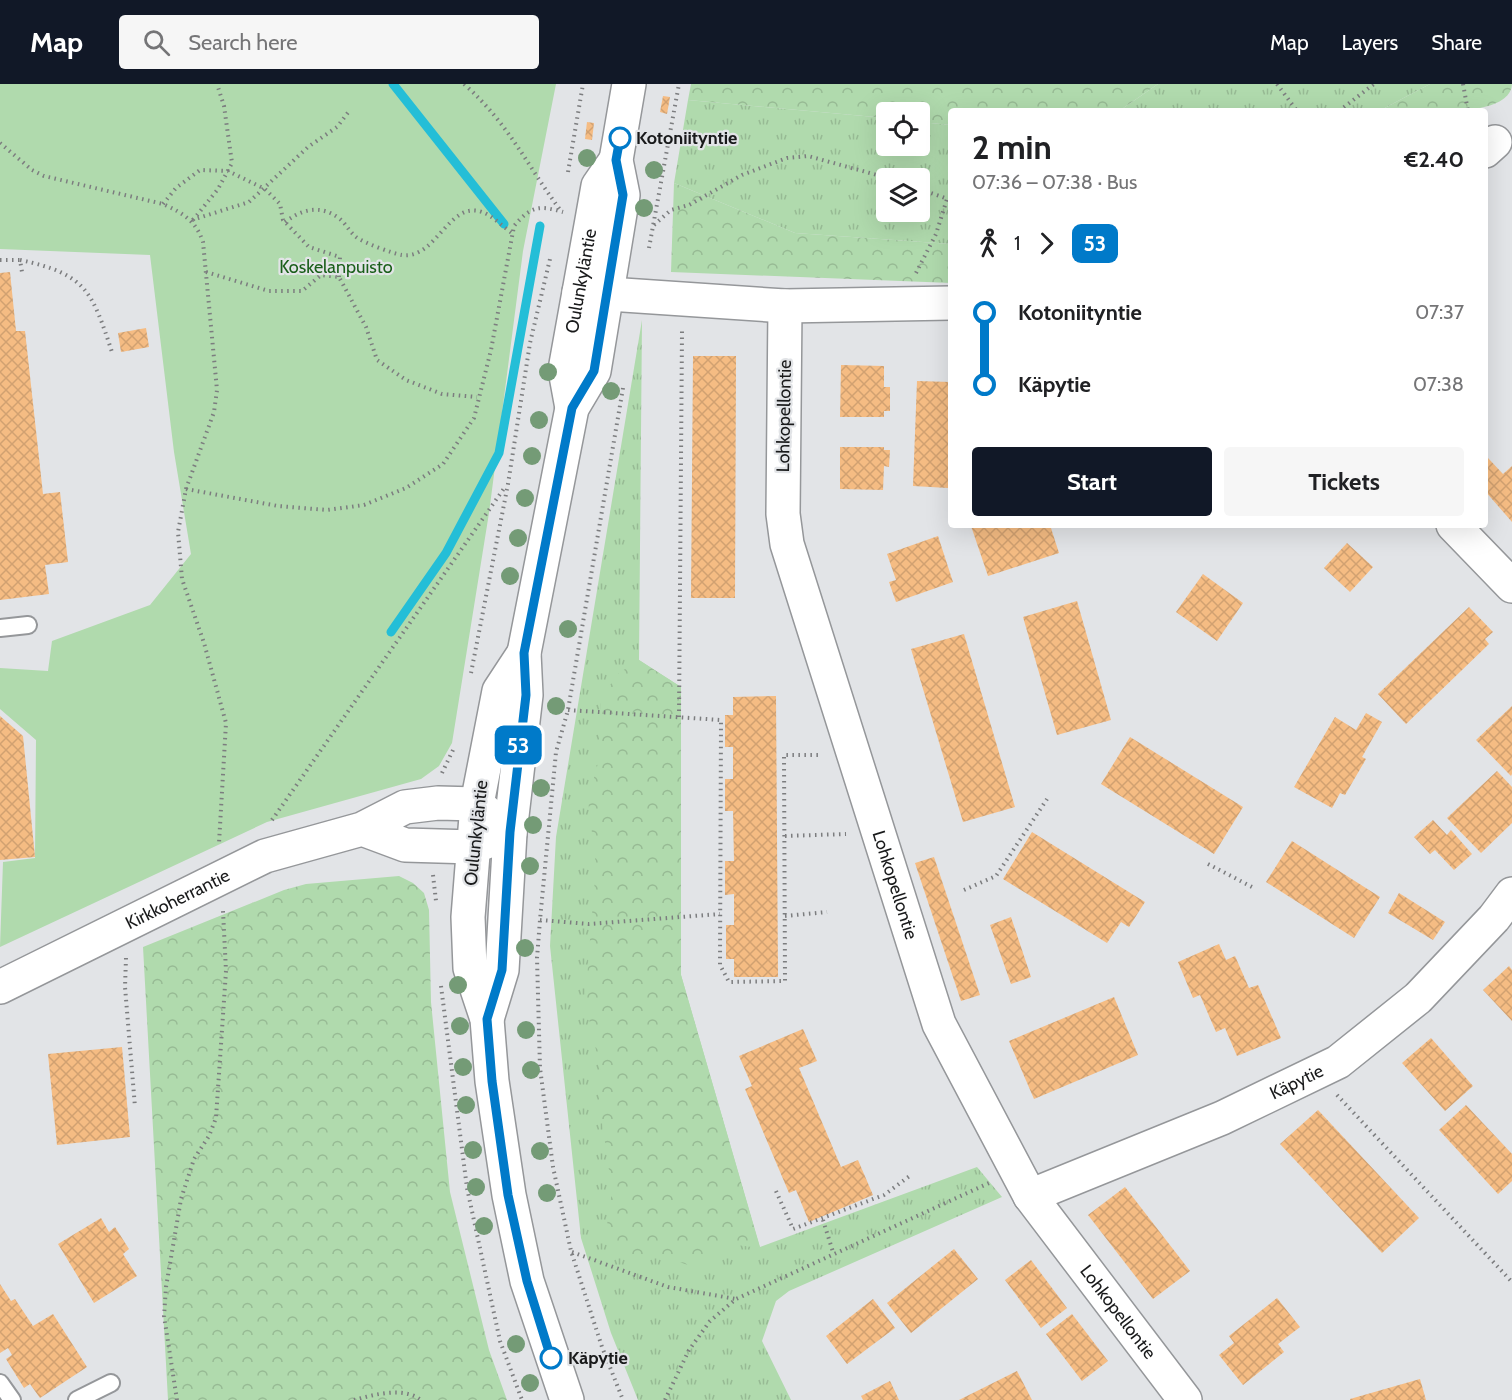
<!DOCTYPE html>
<meta charset="utf-8">
<style>
body{margin:0;font-family:Cabin,sans-serif;background:#f6f6f6;color:#202124;height:100vh;display:flex;flex-direction:column;font-size:22px;white-space:nowrap}
*{box-sizing:border-box;margin:0}
p{font-size:20px;color:#757577}
.icon{flex:none;width:33px;height:33px;fill:none;stroke:currentColor;stroke-width:2;stroke-linecap:round;stroke-linejoin:round}
.map{position:relative;flex:1;overflow:hidden}
.side{position:absolute;left:948px;top:24px;width:540px;height:420px;display:flex;flex-direction:column;background:#fff;border-radius:6px;box-shadow:0 6px 24px #0002}
.side>*{flex:none}
.badge{padding:0 12px;border-radius:9px;font-size:21px;line-height:39px}
.buttons{position:absolute;left:876px;top:18px;display:grid;gap:12px}
.buttons a{display:grid;place-items:center;width:54px;height:54px;border-radius:6px;background:#fff;box-shadow:0 6px 24px #0002;font-size:30px}
.map>.badge{position:absolute;translate:-50% -50%;box-shadow:0 0 0 3px #fff}
.legs{display:flex;align-items:center;gap:9px;height:66px;padding:0 24px;font-size:20px}
.legs p{margin-inline-start:auto}
.head{display:flex;align-items:center;justify-content:space-between;height:102px;padding:0 24px}
h1{font-size:33px;font-weight:700;line-height:45px}
.cta{display:flex;gap:12px;margin-top:auto;padding:12px 24px}
.cta a{flex:1;height:69px;border-radius:6px;background:#111827;color:#fff;font-size:24px;font-weight:700;line-height:69px;text-align:center}
.cta a+a{background:#f6f6f6;color:#202124}
ul{padding:0 24px;list-style:none}
li{display:flex;align-items:center;gap:21px;height:72px;font-size:22px}
li i{display:grid;place-items:center;width:9px;height:100%;margin:0 8px;background:currentColor}
li i::after{content:'';width:15px;height:15px;margin:-8px;border:4px solid;border-radius:50%;background:#fff}
li p{margin-inline-start:auto}
li:first-child i{background:linear-gradient(#0000 50%,currentColor 0)}
li:last-child i{background:linear-gradient(currentColor 50%,#0000 0)}
header{display:flex;align-items:center;gap:36px;box-sizing:border-box;height:84px;padding:0 30px;background:#111827;color:#fff}
header strong{font-size:28px}
nav{display:flex;gap:33px;margin-inline-start:auto;font-size:21px}
.search{width:420px;height:54px;background:#f6f6f6;display:flex;align-items:center;gap:15px;box-sizing:border-box;padding:0 21px;border-radius:6px;color:#757577;font-size:22px}
.map>svg:first-child{display:block}
.grass{fill:url(#grass-tufts);fill-rule:evenodd}
.forest{fill:url(#forest-crowns)}
.green{fill:#b0daad}
.lines{fill:none;stroke-linecap:round;stroke-linejoin:round}
.stream{stroke:#24bed7;stroke-width:9}
.building{fill:url(#building-cross-hatch)}
.service-casing{stroke:#95979a;stroke-width:20}
.minor-casing{stroke:#95979a;stroke-width:36}
.tertiary-casing{stroke:#95979a;stroke-width:36}
.secondary-casing{stroke:#95979a;stroke-width:36}
.path{stroke:#7c7d7f;stroke-width:4;stroke-dasharray:1.5 4.5;stroke-linecap:butt}
.service{stroke:#fff;stroke-width:16}
.minor{stroke:#fff;stroke-width:33}
.tertiary{stroke:#fff;stroke-width:33}
.secondary{stroke:#fff;stroke-width:33}
.tree{fill:#749b76}
.line-1-casing{stroke:#fff;stroke-width:14}
.line-1{stroke:#007ac9;stroke-width:9}
.stop-1-dot{fill:#fff;stroke:#007ac9;stroke-width:3}
.labels{text-anchor:middle;stroke-width:4.5;stroke-linejoin:round;paint-order:stroke}
.stop-label{font-size:18px;font-weight:bold;fill:#191a1b;stroke:#e2e4e7;text-anchor:start}
.park-label{font-size:18px;fill:#1a5f1a;stroke:#e2e4e7}
.street-label{font-size:18px;fill:#191a1b;stroke:#e2e4e7}
</style>
<header>
<strong>Map</strong>
<div class="search"><svg class="icon" aria-label="search" viewBox="0 0 24 24"><circle cx="10" cy="10" r="6"/><path d="M15 15l6 6"/></svg>Search here</div>
<nav><a>Map</a><a>Layers</a><a>Share</a></nav>
</header>
<div class="map">
<svg width="1512" height="1316" viewBox="0 0 1512 1316">
<defs>
<pattern id="grass-tufts" width="24" height="20" patternUnits="userSpaceOnUse" patternTransform="scale(1.5)"><rect width="24" height="20" fill="#b0daad"/><path d="M3 7l-1-3M5 7V3M7 7l1-3M15 17l-1-3M17 17v-4M19 17l1-3" fill="none" stroke="#97ba94"/></pattern>
<pattern id="forest-crowns" width="20" height="18" patternUnits="userSpaceOnUse" patternTransform="scale(1.5)"><rect width="20" height="18" fill="#b0daad"/><path d="M2 6a3 3 0 1 1 6 0M12 15a3 3 0 1 1 6 0" fill="none" stroke="#97ba94"/></pattern>
<pattern id="building-cross-hatch" width="8" height="8" patternUnits="userSpaceOnUse" patternTransform="scale(1.5)"><rect width="8" height="8" fill="#f5bc83"/><path d="M0 0l8 8M0 8l8-8" fill="none" stroke="#d1a171"/></pattern>
</defs>
<rect width="100%" height="100%" fill="#e2e4e7"/>
<g class="grass">
<polygon points="1158,0 1430,0 1379,27 1119,27"/>
<path d="M688,16L886,34V62H920V38L951,41V160L795,149L674,99ZM886,94H920V128H886Z"/>
<polygon points="642,236 639,576 681,603 681,891 760,1163 977,1083 1002,1113 789,1207 776,1217 762,1257 791,1316 638,1316 611,1249 581,1154 550,862 556,753"/>
</g>
<g class="forest">
<polygon points="691,0 1158,0 1119,27 951,27 951,41 920,38 920,28 886,28 886,34 688,16"/>
<path d="M1430,0H1512C1511,37 1405,27 1379,27Z"/>
<polygon points="674,99 795,149 951,160 951,199 671,188"/>
<polygon points="639,576 681,603 681,891 760,1164 729,1160 700,1185 673,1176 624,1170 607,1141 612,1107 599,1017 602,993 585,917 596,782 588,716 598,679 601,613 619,589"/>
<polygon points="399,792 413,799 424,809 429,826 431,918 450,1108 489,1266 507,1316 168,1316 143,863 284,806 306,800"/>
</g>
<polygon class="green" points="0,0 556,0 523,167 489,429 452,659 439,682 421,695 267,738 0,863 3,778 35,774 36,656 0,625 0,584 48,587 52,557 150,521 191,470 174,368 150,171 0,165"/>
<g class="lines">
<g class="stream">
<polyline points="393,0 504,140"/>
<polyline points="391,548 446,469 499,369 540,142"/>
</g>
</g>
<g class="building">
<polygon points="663,12 670,13 667,30 660,28"/>
<polygon points="587,38 594,39 592,56 585,55"/>
<polygon points="10,188 16,247 25,247 43,410 60,408 68,478 45,481 49,510 0,516 0,189"/>
<polygon points="146,244 149,263 121,268 118,249"/>
<polygon points="693,272 736,272 735,514 691,514"/>
<polygon points="841,281 884,282 884,303 890,303 890,327 884,327 884,333 840,333"/>
<polygon points="917,297 951,298 948,404 913,402"/>
<polygon points="840,363 884,363 884,366 890,366 889,383 884,382 883,406 840,405"/>
<polygon points="1488,374 1503,390 1512,382 1512,438 1485,407 1485,377"/>
<polygon points="1050,441 1059,469 988,492 971,442"/>
<polygon points="938,452 953,498 896,518 889,498 896,496 887,470"/>
<polygon points="1347,459 1373,483 1350,508 1324,484"/>
<polygon points="1203,490 1243,519 1217,557 1176,528"/>
<polygon points="1077,517 1111,636 1057,651 1023,533"/>
<polygon points="1469,523 1493,548 1485,555 1489,560 1406,640 1378,610"/>
<polygon points="964,550 1015,723 963,738 911,565"/>
<polygon points="776,612 778,893 734,893 734,875 726,875 726,841 734,841 734,810 725,811 725,777 734,777 733,727 725,727 725,695 733,695 733,663 725,663 725,631 733,631 733,613"/>
<polygon points="1512,622 1512,690 1511,692 1476,656"/>
<polygon points="1366,629 1382,638 1362,673 1366,675 1345,711 1340,709 1332,724 1294,703 1335,633 1356,646"/>
<polygon points="0,632 23,652 35,773 0,776"/>
<polygon points="1130,653 1243,723 1214,770 1101,700"/>
<polygon points="1497,687 1512,703 1512,739 1481,769 1447,734"/>
<polygon points="1433,736 1447,751 1451,746 1472,770 1454,786 1435,766 1430,770 1414,753"/>
<polygon points="1032,748 1145,818 1129,843 1121,838 1107,859 1003,795"/>
<polygon points="1292,757 1380,813 1354,854 1266,798"/>
<polygon points="934,773 980,911 961,917 915,779"/>
<polygon points="1399,809 1445,838 1433,856 1388,829"/>
<polygon points="1011,833 1031,893 1011,900 990,841"/>
<polygon points="1219,860 1226,876 1235,872 1249,904 1258,901 1281,954 1237,972 1225,944 1216,948 1200,911 1193,914 1178,878"/>
<polygon points="1509,882 1512,886 1512,937 1483,906"/>
<polygon points="1114,913 1138,971 1034,1015 1009,957"/>
<polygon points="803,945 817,977 799,984 841,1083 858,1076 873,1111 809,1138 796,1106 789,1109 745,1005 752,1002 739,972"/>
<polygon points="1431,954 1473,1002 1445,1027 1402,979"/>
<polygon points="122,963 130,1053 57,1061 48,970"/>
<polygon points="1466,1021 1512,1070 1512,1097 1498,1110 1439,1046"/>
<polygon points="1318,1026 1419,1134 1382,1169 1280,1060"/>
<polygon points="1125,1103 1190,1187 1153,1215 1088,1131"/>
<polygon points="101,1134 109,1148 115,1143 129,1165 123,1170 137,1192 94,1219 58,1160"/>
<polygon points="954,1165 978,1195 911,1249 887,1219"/>
<polygon points="1031,1176 1067,1224 1041,1244 1005,1196"/>
<polygon points="0,1200 11,1217 15,1215 33,1242 53,1230 87,1283 40,1314 30,1300 24,1304 6,1275 12,1271 8,1264 0,1269"/>
<polygon points="1277,1214 1300,1243 1278,1260 1284,1268 1243,1301 1219,1271 1234,1259 1229,1252"/>
<polygon points="873,1215 895,1244 847,1280 826,1252"/>
<polygon points="1072,1230 1108,1277 1082,1297 1046,1250"/>
<polygon points="1017,1287 1032,1316 959,1316"/>
<polygon points="1420,1295 1426,1316 1350,1316 1350,1315"/>
<polygon points="890,1297 899,1316 863,1316 861,1312"/>
</g>
<g class="lines">
<defs>
<g id="service">
<polyline points="0,544 28,541"/>
<polyline points="0,1299 12,1316"/>
<polyline points="77,1316 111,1299"/>
</g>
<g id="minor">
<polyline points="1485,67 1495,58"/>
<polyline points="579,208 785,222 951,219"/>
<path id="s1" d="M785,222L783,430L787,460L939,940L1030,1112L1185,1316"/>
<polyline points="1453,441 1512,502"/>
<path id="s2" d="M1030,1112L1222,1034L1338,978L1418,914L1494,834L1512,810"/>
</g>
<g id="tertiary">
<path id="s3" d="M0,903L265,772L362,745L405,723L438,719L477,720L510,749L473,763L405,761L362,745"/>
</g>
<g id="secondary">
<path id="s4" d="M572,324L565,286L592,136L598,102L616,76"/>
<polyline points="524,569 499,607 477,720 468,833 470,884 487,935 492,997 509,1111 527,1197 567,1316"/>
<polyline points="487,935 502,886 510,749 526,611 524,569 572,324 594,287 623,111 616,76 629,0"/>
</g>
</defs>
<use href="#service" class="service-casing"/>
<use href="#minor" class="minor-casing"/>
<use href="#tertiary" class="tertiary-casing"/>
<use href="#secondary" class="secondary-casing"/>
<g class="path">
<path d="M464,0C509,40 526,80 561,127"/>
<polyline points="1277,0 1297,27"/>
<polyline points="1463,0 1468,27"/>
<polyline points="1339,27 1374,0"/>
<path d="M0,59L32,86L44,92L163,120C183,129 196,137 203,158L217,306L214,328L186,405L178,448L182,495L204,559L226,639L219,759"/>
<polyline points="568,88 583,0"/>
<polyline points="920,105 951,116"/>
<polyline points="163,120 176,104 200,86 228,87 265,105 280,120 283,136 309,163 340,173 339,193"/>
<polyline points="192,136 249,118 308,63 337,43 350,26"/>
<polyline points="193,136 218,105 232,79 224,22 217,0"/>
<path d="M285,138C302,125 321,120 340,135C346,140 349,147 355,152C361,158 394,170 402,171C436,176 449,116 482,128C492,131 503,143 512,149"/>
<polyline points="654,141 671,126 689,121 742,91 787,74 808,72 888,94"/>
<polyline points="649,164 679,0"/>
<polyline points="0,176 20,176 22,188"/>
<path d="M20,176C87,190 92,208 112,268"/>
<polyline points="206,188 269,207 302,207 321,191 339,193 366,243 377,276 406,296 442,310 477,313"/>
<polyline points="916,189 936,150 947,115"/>
<polyline points="623,304 568,626 556,668 540,836 537,874 540,984 553,1083 571,1167 602,1263 623,1316"/>
<path d="M186,405L278,422L327,426L364,421L406,404L443,380L474,334L491,266L514,142C531,122 539,121 563,128"/>
<polyline points="471,589 508,400 530,259 550,175"/>
<polyline points="568,626 721,636 720,881 729,898 785,897 784,671 821,671"/>
<polyline points="679,633 682,247"/>
<polyline points="442,689 453,666"/>
<polyline points="272,736 505,403"/>
<polyline points="785,752 846,750"/>
<polyline points="1208,780 1254,804"/>
<polyline points="433,791 436,817"/>
<polyline points="964,806 996,792 1047,715"/>
<polyline points="785,832 827,828"/>
<polyline points="540,836 589,840 720,830"/>
<polyline points="126,874 125,903 135,1023"/>
<polyline points="441,902 467,1104 500,1257 522,1316"/>
<polyline points="1337,1011 1512,1198"/>
<polyline points="776,1107 793,1145 884,1111 911,1091"/>
<polyline points="823,1136 833,1168"/>
<polyline points="572,1168 668,1203 736,1215"/>
<polyline points="177,1316 164,1232 166,1203 181,1115 194,1075 209,1052 216,1034 226,887 223,827"/>
<path d="M354,1316C373,1311 403,1302 421,1316"/>
<polyline points="665,1316 689,1266 710,1237 736,1215 989,1099"/>
</g>
<use href="#service" class="service"/>
<use href="#minor" class="minor"/>
<use href="#tertiary" class="tertiary"/>
<use href="#secondary" class="secondary"/>
</g>
<g class="tree">
<circle cx="587" cy="74" r="9"/>
<circle cx="654" cy="86" r="9"/>
<circle cx="644" cy="124" r="9"/>
<circle cx="548" cy="288" r="9"/>
<circle cx="611" cy="307" r="9"/>
<circle cx="539" cy="336" r="9"/>
<circle cx="532" cy="372" r="9"/>
<circle cx="525" cy="414" r="9"/>
<circle cx="518" cy="454" r="9"/>
<circle cx="510" cy="492" r="9"/>
<circle cx="568" cy="545" r="9"/>
<circle cx="556" cy="622" r="9"/>
<circle cx="541" cy="704" r="9"/>
<circle cx="533" cy="741" r="9"/>
<circle cx="530" cy="782" r="9"/>
<circle cx="525" cy="864" r="9"/>
<circle cx="458" cy="901" r="9"/>
<circle cx="460" cy="942" r="9"/>
<circle cx="526" cy="946" r="9"/>
<circle cx="463" cy="983" r="9"/>
<circle cx="531" cy="986" r="9"/>
<circle cx="466" cy="1021" r="9"/>
<circle cx="473" cy="1066" r="9"/>
<circle cx="540" cy="1067" r="9"/>
<circle cx="476" cy="1103" r="9"/>
<circle cx="547" cy="1109" r="9"/>
<circle cx="484" cy="1142" r="9"/>
<circle cx="516" cy="1260" r="9"/>
<circle cx="530" cy="1299" r="9"/>
</g>
<g class="lines">
<defs>
<polyline id="line-1" points="551,1274 527,1197 508,1111 492,997 487,935 502,886 510,748 526,611 524,569 572,324 594,287 623,111 616,76 620,54"/>
</defs>
<use href="#line-1" class="line-1-casing"/>
<use href="#line-1" class="line-1"/>
</g>
<g class="stop-1-dot">
<circle cx="620" cy="54" r="10"/>
<circle cx="551" cy="1274" r="10"/>
</g>
<g class="labels">
<g class="stop-label">
<text x="636" y="60">Kotoniityntie</text>
<text x="568" y="1280">Käpytie</text>
</g>
<g class="park-label">
<text x="336" y="189">Koskelanpuisto</text>
</g>
<g class="street-label">
<text dy="6" stroke="none"><textPath href="#s4" startOffset="129">Oulunkyläntie</textPath></text>
<text transform="translate(784 332) rotate(-89)" y="6">Lohkopellontie</text>
<text transform="translate(476 749) rotate(-84)" y="6">Oulunkyläntie</text>
<text dy="6" stroke="none"><textPath href="#s1" startOffset="596">Lohkopellontie</textPath></text>
<text dy="6" stroke="none"><textPath href="#s3" startOffset="198">Kirkkoherrantie</textPath></text>
<text dy="6" stroke="none"><textPath href="#s2" startOffset="290">Käpytie</textPath></text>
<text dy="6" stroke="none"><textPath href="#s1" startOffset="1082">Lohkopellontie</textPath></text>
</g>
</g>
</svg>
<div class="buttons">
<a><svg class="icon" aria-label="locate" viewBox="0 0 24 24"><circle cx="12" cy="12" r="6"/><path d="M12 2v4M12 18v4M2 12h4M18 12h4"/></svg></a>
<a><svg class="icon" aria-label="layers" viewBox="0 0 24 24"><path d="M12 4l9 5-9 5-9-5zM3 14l9 5 9-5"/></svg></a>
</div>
<b class="badge" style="left:518px;top:661px;background:#007ac9;color:#fff">53</b>
<section class="side">
<div class="head"><div><h1>2 min</h1><p>07:36 – 07:38 · Bus</p></div><b>€2.40</b></div>
<div class="legs"><svg class="icon" aria-label="walk" viewBox="0 0 24 24"><circle cx="13" cy="4" r="2"/><path d="M13 8l-2 6 4 7M11 14l-3 7M7 12l3-4h3l4 4"/></svg>1<svg class="icon" aria-label="forward" viewBox="0 0 24 24"><path d="M9 5l7 7-7 7"/></svg><b class="badge" style="background:#007ac9;color:#fff">53</b></div>
<ul>
<li><i style="color:#007ac9"></i><b>Kotoniityntie</b><p>07:37</p></li>
<li><i style="color:#007ac9"></i><b>Käpytie</b><p>07:38</p></li>
</ul>
<div class="cta"><a>Start</a><a>Tickets</a></div>
</section>
</div>
